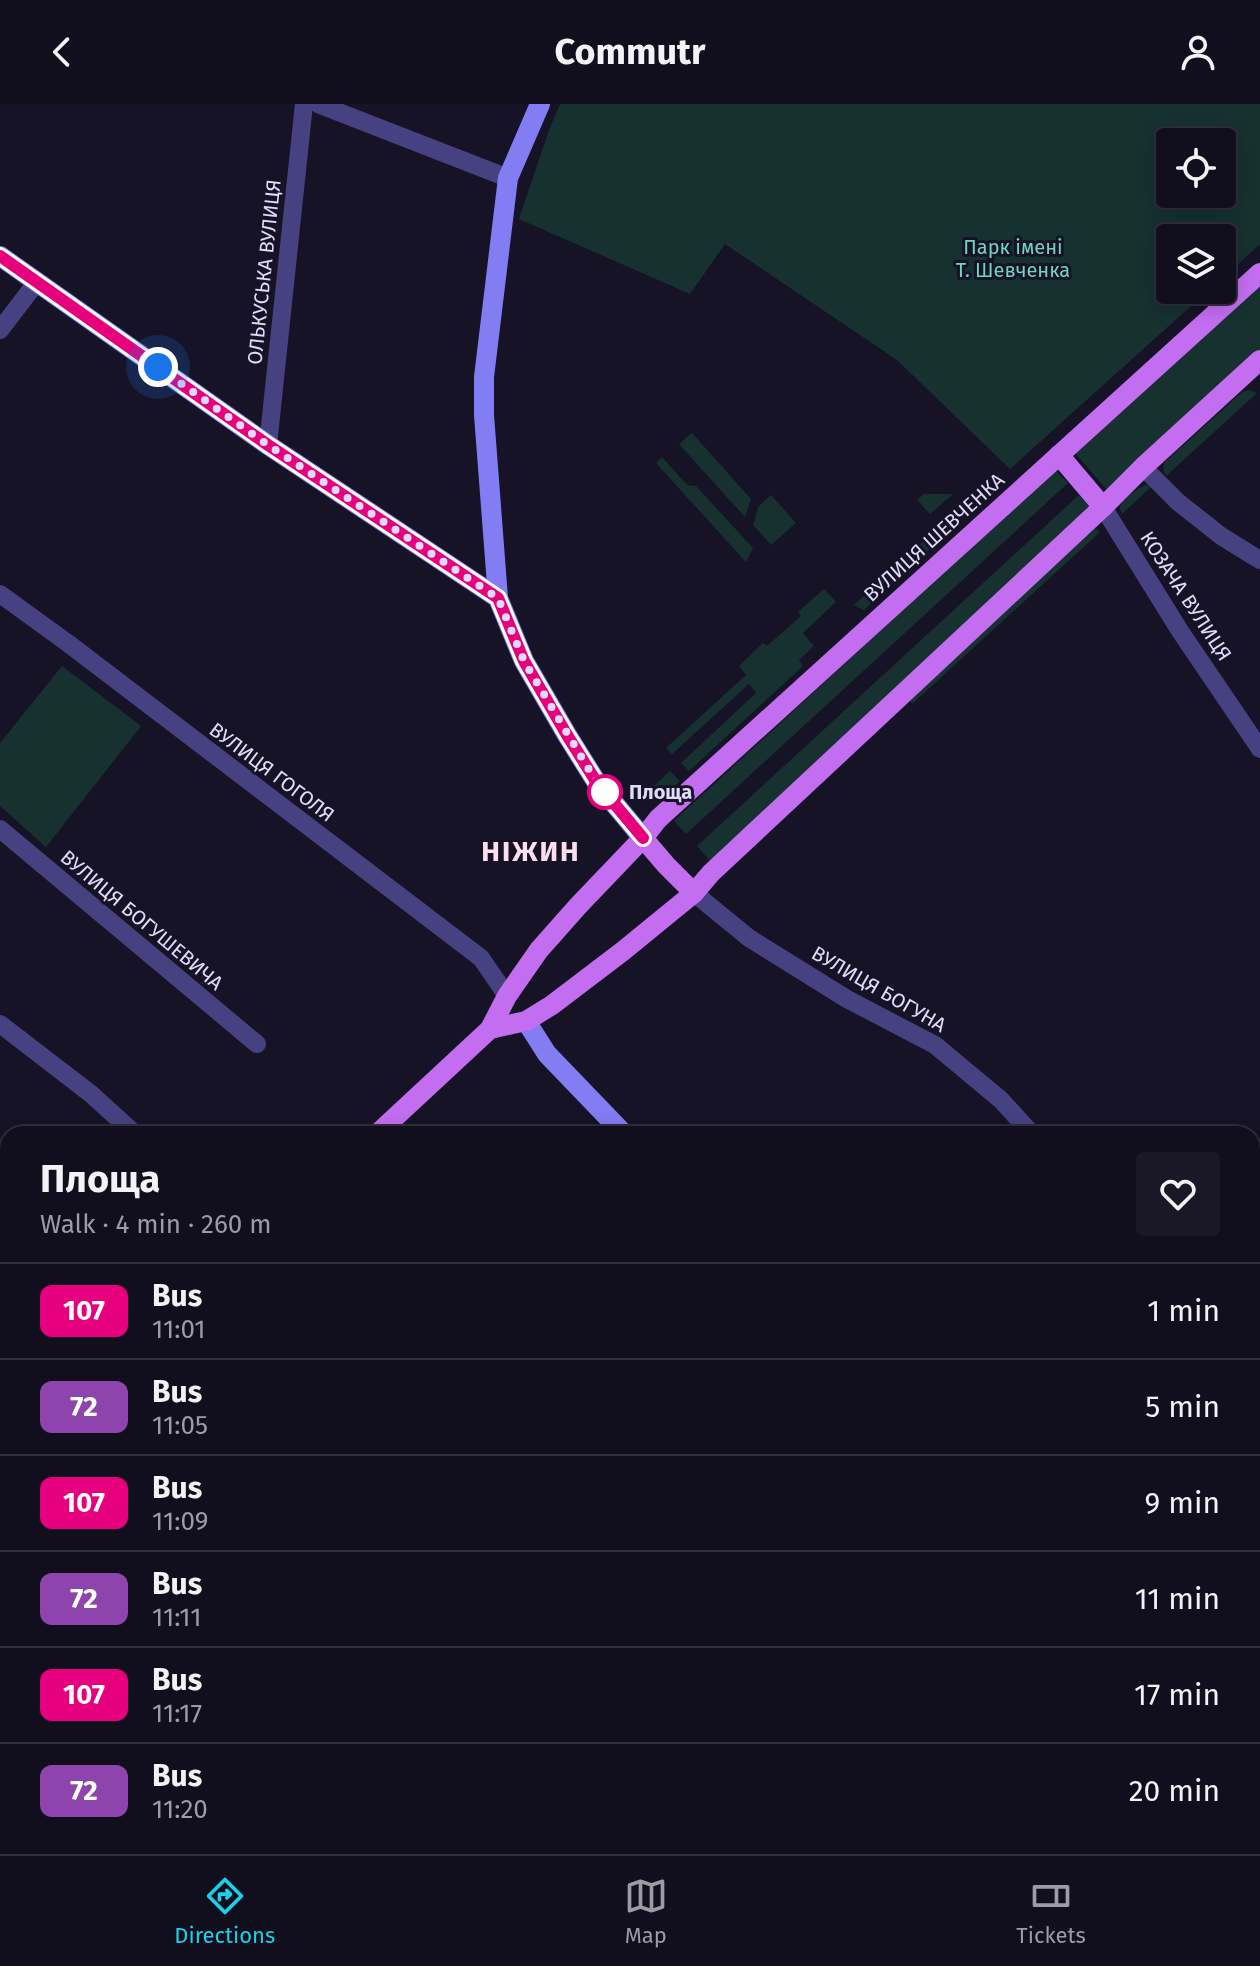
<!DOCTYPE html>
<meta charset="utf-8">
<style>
body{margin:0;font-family:"Fira Sans",sans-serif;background:#1a1726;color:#f1f3f6;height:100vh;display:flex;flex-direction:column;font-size:30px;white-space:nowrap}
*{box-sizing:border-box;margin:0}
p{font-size:26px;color:#9c9ca4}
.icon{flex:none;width:44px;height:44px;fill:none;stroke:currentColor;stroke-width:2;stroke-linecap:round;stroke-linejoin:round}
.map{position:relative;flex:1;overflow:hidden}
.details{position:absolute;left:0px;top:1022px;width:1260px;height:728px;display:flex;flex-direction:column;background:#110e1d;border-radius:24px 24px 0 0;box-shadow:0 4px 20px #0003,0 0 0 2px #302e3b}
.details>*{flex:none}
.badge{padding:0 16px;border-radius:12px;font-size:28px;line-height:52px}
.buttons{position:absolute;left:1156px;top:24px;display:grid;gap:16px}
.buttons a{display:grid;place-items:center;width:80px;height:80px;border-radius:8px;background:#110e1d;box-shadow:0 4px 20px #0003,0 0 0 2px #302e3b;font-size:40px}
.you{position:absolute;width:40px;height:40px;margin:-20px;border:6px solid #fff;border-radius:50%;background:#1a73e8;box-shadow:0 0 0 12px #1a73e833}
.map>.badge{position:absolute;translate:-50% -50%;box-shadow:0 0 0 4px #fff}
.round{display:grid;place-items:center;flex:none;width:84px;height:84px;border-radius:8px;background:#1a1726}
.headline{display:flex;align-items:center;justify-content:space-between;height:136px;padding:0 40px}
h1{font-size:38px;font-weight:700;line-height:60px}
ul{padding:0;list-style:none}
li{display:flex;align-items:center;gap:24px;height:96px;padding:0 40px;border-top:2px solid #302e3b}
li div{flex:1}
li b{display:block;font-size:30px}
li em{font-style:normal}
li .badge{min-width:88px;font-weight:700;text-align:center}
header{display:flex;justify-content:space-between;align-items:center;height:104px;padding:0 40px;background:#110e1d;font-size:36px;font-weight:700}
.menu{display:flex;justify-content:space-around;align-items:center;height:112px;border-top:2px solid #302e3b;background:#110e1d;font-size:22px;color:#9c9ca4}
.menu a{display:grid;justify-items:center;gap:4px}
.menu .on{color:#1bd0e9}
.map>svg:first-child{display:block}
.green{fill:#163130;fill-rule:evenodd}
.water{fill:#14284a}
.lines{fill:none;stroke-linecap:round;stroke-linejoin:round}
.street{stroke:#464282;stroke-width:18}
.secondary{stroke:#827df2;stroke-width:20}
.primary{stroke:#c36ef1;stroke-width:20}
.line-casing{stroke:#fff;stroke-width:18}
.line{stroke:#e6007e;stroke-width:12}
.walk{stroke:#e1dcfc;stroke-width:8;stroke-dasharray:0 14.4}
.stop-dot{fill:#fff;stroke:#e6007e;stroke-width:4}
.labels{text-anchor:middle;stroke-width:6;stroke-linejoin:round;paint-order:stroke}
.park-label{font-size:20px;fill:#6ed6be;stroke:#171327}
.street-label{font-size:20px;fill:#e1dcfc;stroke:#171327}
.stop-label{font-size:20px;font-weight:bold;fill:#e1dcfc;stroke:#171327;text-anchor:start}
.district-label{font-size:28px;font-weight:bold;letter-spacing:2px;fill:#fcdef0;stroke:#171327}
</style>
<header><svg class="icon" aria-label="back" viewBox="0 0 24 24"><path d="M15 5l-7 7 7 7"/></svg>Commutr<svg class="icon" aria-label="person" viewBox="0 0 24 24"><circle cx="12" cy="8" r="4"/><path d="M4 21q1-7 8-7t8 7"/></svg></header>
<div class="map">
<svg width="1260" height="1750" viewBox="0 0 1260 1750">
<rect width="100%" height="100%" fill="#171327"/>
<g class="green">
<path d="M560,0H1260V140L1222,175V134H1170V186H1209L1010,365L897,256L725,140L690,190L519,115L549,26ZM1170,38H1222V90H1170Z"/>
<polygon points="1260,180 1260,248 1108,387 1075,349"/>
<polygon points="1249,286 1257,289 1166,372 1163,365 1165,358 1242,288"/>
<polygon points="692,329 751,395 745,413 679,340"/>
<polygon points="662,353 687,381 696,382 753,444 746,458 656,359"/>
<polygon points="1055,366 1068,379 686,730 674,717"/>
<path d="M1146,381L1151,383L1122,410C1122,408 1120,406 1120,404C1120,397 1140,382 1146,381Z"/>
<polygon points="924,390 953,390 930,410 917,396"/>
<polygon points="771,391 796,419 771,441 753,421 758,403"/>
<polygon points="1079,391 1092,406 710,757 697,742"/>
<polygon points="985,395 907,466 908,452 968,396"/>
<polygon points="1095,424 1100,428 912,600 909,594"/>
<polygon points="902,457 902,471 864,506 854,501"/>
<polygon points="824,485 836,498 803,529 814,542 799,556 803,562 689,667 681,659 756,589 749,580 672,650 666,644 746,571 739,562 763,539 767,542 801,512 798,508"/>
<polygon points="62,562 141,622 46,743 0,702 0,639"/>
<polygon points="670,667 680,677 661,694 652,684"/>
<polygon points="0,1302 8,1305 8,1359 0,1357"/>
</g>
<g class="water">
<polygon points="0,1361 8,1363 8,1410 0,1407"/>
<polygon points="601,1742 671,1742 680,1750 610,1750"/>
</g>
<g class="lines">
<g class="street">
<polyline points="318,0 508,74"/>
<polyline points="0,226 36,179"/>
<polyline points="268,341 304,0"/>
<polyline points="1143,363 1178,398 1221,432 1260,456"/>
<polyline points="1103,403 1180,527 1260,645"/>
<polyline points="0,490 69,540 481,854 507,892"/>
<polyline points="0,725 257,940"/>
<polyline points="694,789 749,834 847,895 935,941 1001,996 1032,1030"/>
<polyline points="0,920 91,990 135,1030"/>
<polyline points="0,1131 8,1137"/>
<polyline points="1252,1273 1260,1282"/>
<polyline points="1252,1596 1260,1589"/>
</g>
<g class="secondary">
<polyline points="0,152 268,341 498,494 524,557 567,631 597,679 643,734"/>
<polyline points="498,494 484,311 484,273 508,74 540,0"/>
<polyline points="526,917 547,950 624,1030"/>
<polyline points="0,1732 8,1716"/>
<polyline points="1198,1742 1205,1750"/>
</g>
<g class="primary">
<polyline points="1059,351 1103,403"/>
<polyline points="643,734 666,761 694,789"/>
<polyline points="490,925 526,917 552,901 623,847 694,789 711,769 1103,403 1143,363 1260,256"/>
<polyline points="377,1030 490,925 507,892 539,846 578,802 643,734 658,715 1260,169"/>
<polyline points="0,1267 8,1269"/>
</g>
</g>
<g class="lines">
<defs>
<polyline id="line" points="0,152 268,341 498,494 524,557 567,631 597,679 643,734"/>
</defs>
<use href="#line" class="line-casing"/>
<use href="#line" class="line"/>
<polyline class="walk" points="158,263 268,341 498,494 524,557 597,679 612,697 605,688"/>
</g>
<circle class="stop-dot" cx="605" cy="688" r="16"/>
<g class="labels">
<g class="park-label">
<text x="1013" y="150">Парк імені<tspan x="1013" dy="23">Т. Шевченка</tspan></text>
</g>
<g class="street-label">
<text transform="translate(264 168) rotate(-84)" y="7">ОЛЬКУСЬКА ВУЛИЦЯ</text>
<text transform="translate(934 433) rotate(-42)" y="7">ВУЛИЦЯ ШЕВЧЕНКА</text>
<text transform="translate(1186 492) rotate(57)" y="7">КОЗАЧА ВУЛИЦЯ</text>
<text transform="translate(272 668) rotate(37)" y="7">ВУЛИЦЯ ГОГОЛЯ</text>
<text transform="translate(142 816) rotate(40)" y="7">ВУЛИЦЯ БОГУШЕВИЧА</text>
<text transform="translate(879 885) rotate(30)" y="7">ВУЛИЦЯ БОГУНА</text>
</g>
<g class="stop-label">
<text x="629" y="695">Площа</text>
</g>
<g class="district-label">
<text x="531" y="757">НІЖИН</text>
</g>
</g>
</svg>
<div class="buttons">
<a><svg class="icon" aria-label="locate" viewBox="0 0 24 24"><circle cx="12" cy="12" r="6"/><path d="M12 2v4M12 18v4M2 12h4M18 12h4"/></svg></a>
<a><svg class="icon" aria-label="layers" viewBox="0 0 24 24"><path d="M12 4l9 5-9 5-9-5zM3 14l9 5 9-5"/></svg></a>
</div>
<div class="you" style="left:158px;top:263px"></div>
<section class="details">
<div class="headline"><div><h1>Площа</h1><p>Walk · 4 min · 260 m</p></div><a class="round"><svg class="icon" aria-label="heart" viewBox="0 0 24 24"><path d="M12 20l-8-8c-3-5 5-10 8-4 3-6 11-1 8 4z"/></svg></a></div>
<ul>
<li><span class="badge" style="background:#e6007e;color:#fff">107</span><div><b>Bus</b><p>11:01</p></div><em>1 min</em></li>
<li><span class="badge" style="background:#8e44ad;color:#fff">72</span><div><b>Bus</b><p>11:05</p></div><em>5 min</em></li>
<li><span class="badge" style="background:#e6007e;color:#fff">107</span><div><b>Bus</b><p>11:09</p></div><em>9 min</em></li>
<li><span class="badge" style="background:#8e44ad;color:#fff">72</span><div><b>Bus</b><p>11:11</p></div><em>11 min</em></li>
<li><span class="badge" style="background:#e6007e;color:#fff">107</span><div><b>Bus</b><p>11:17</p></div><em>17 min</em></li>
<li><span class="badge" style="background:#8e44ad;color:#fff">72</span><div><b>Bus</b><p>11:20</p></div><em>20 min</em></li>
</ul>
</section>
</div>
<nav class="menu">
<a class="on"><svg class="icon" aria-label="directions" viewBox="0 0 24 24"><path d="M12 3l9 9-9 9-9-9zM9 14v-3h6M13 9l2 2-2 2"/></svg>Directions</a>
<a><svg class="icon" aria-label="map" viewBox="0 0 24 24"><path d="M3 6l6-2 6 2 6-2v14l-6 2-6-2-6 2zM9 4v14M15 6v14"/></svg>Map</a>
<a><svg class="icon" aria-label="tickets" viewBox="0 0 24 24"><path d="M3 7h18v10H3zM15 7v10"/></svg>Tickets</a>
</nav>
